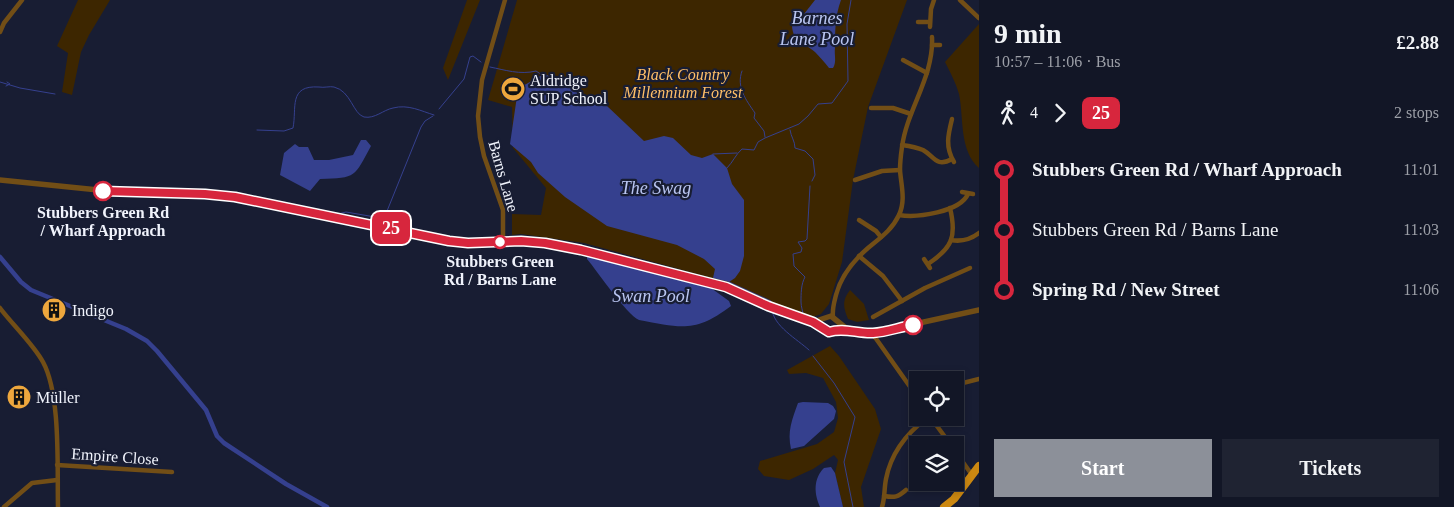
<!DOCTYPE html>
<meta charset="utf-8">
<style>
body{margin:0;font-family:Georgia,serif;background:#1f2332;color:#f1f3f6;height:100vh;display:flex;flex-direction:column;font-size:19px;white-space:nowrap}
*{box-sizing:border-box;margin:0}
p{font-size:16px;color:#9c9fa7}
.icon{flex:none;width:28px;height:28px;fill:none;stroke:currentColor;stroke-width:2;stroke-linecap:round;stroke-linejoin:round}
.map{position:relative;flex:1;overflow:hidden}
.panel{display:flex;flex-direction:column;background:#121626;width:475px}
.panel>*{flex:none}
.badge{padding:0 10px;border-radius:8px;font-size:18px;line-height:32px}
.tools{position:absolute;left:909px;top:371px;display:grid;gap:10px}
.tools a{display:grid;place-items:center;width:55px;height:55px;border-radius:0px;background:#121626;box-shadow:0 2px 8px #0003,0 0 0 1px #313543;font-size:25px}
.map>.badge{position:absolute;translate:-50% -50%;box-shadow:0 0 0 2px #fff}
.legs{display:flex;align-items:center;gap:8px;height:55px;padding:0 15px;font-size:16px}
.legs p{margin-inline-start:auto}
.summary{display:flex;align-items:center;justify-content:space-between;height:85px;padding:0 15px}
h1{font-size:28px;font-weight:600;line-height:38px}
.action{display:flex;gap:10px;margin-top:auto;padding:10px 15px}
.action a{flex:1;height:58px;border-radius:0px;background:#8c9099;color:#fff;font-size:20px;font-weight:600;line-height:58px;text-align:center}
.action a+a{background:#1f2332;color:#f1f3f6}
ul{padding:0 15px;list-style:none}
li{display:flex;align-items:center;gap:18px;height:60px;font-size:19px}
li i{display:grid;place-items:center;width:8px;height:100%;margin:0 6px;background:currentColor}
li i::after{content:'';width:12px;height:12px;margin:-6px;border:4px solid;border-radius:50%;background:#121626}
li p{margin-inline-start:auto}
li:first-child i{background:linear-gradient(#0000 50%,currentColor 0)}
li:last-child i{background:linear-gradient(currentColor 50%,#0000 0)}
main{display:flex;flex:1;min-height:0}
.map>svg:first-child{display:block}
.green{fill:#3d2600}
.water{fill:#35408e}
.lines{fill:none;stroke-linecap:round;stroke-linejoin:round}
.stream{stroke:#35408e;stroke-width:1}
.canal{stroke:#35408e;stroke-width:4.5}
.minor{stroke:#724e16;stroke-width:4.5}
.tertiary{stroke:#724e16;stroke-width:5.5}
.trunk{stroke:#c81;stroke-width:8}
.line-1-casing{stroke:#fff;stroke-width:11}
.line-1{stroke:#d7263d;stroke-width:8}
.stop-1-dot{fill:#fff;stroke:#d7263d;stroke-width:2.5}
.labels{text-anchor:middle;stroke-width:4.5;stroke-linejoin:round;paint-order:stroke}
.park-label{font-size:16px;font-style:italic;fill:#ffbf68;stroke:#181d33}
.poi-label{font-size:16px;fill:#f0f3fc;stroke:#181d33;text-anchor:start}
.street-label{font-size:16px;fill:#f0f3fc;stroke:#181d33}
.stop-label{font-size:16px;font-weight:bold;fill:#f0f3fc;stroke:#181d33}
.water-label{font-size:18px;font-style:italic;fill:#b9c5f1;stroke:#181d33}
</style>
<main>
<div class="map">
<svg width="979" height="507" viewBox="0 0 979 507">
<rect width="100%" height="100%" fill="#181d33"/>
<g class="green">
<polygon points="78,0 110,0 89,35 81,52 72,95 62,92 68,53 57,46"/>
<polygon points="467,0 480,0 448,80 443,68"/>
<polygon points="517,0 907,0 868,107 853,180 842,262 829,304 821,314 813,317 803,315 770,304 708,277 584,243 521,234 512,235 512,214 541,215 546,188 513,148 512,107 488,100"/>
<path d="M979,24V168C959,150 964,119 959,94C956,83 950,72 945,62Z"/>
<path d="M850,290L864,304L869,320L857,322L848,319C843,307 842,300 850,290Z"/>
<polygon points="830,346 839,356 875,409 881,429 861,487 864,507 843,507 835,473 838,460 834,455 813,469 789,480 764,476 758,469 760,461 817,444 834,432 838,418 836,402 823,378 806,373 789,374 787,370"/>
</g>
<g class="water">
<path d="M815,0H841C835,16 835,32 835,48C834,55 837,62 833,68H829C825,63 820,57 815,52C804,42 791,42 792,22L804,14Z"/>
<polygon points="545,74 607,106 644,141 664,136 673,138 691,155 702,158 713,154 727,168 732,184 744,200 744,256 740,271 735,278 729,282 713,278 715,269 704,259 677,245 607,226 565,197 538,173 531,162 510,144 517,96 521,87 542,75"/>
<path d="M361,140H366L371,146C354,177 357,178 320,179L310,191L280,175L284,153L295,144L299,147H308L314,160H329L353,155Z"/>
<path d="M590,255L700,283L712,285L711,288L729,301L731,306C695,333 682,328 639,320C626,314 598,272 587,259V257Z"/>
<path d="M803,402L828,403L833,406L836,411L834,419L804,446L791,449C787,431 792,420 798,403Z"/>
<path d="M831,467L835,473L843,507H820C814,494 813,479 824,468Z"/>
</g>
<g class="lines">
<g class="stream">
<path d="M490,67C505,70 520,75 536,71L542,75"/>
<path d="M742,71C736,87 746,100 755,113L754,118L764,131L765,137"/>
<polyline points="0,82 20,88 55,94"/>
<polyline points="6,86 10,84 7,82"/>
<polyline points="439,109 464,79 470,57 473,56 481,62"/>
<path d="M257,130L284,131L293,128C297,108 288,85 319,87C324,88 330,86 334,87C351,91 353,114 364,117C375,119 383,110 393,108C408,104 421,111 434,115"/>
<path d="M790,130C791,137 795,141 795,148L805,151L813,159L815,175L812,181"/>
<polyline points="713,154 737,153"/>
<path d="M727,168C733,162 736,154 742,149L754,150L758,142L765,138L799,124L808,116L818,104L832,103L848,81L847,24L851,0"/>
<polyline points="338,214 346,212 381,218 385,216 421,127 425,121 433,116"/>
<polyline points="537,245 577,252"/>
<polyline points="489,246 531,245"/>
<polyline points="584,254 589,255"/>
<polyline points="729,282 771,301 772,305"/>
<path d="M772,309C773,326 797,339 809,350"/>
<path d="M803,315C803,311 801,307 801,302C801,294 801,284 805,277L794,266L793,254L801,252L802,248L798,242L805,241L807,239L810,186"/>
<polyline points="813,356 834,383 855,417 844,462 853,507"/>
</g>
<polyline class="canal" points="0,257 21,282 31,290 126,329 147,341 157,351 206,410 217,436 224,443 286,484 327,507"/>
<g class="minor">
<polyline points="960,0 979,18"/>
<polyline points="918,22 929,22"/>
<polyline points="930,27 931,9 934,0"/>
<polyline points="0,32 4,23 22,0"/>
<polyline points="932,45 940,45"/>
<polyline points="903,60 927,73"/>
<polyline points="871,108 893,108 911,114"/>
<path d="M952,119C948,135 945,147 954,162"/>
<path d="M902,145C909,146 916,147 923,150C934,156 936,168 952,159"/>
<polyline points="855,180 882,171 900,170"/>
<polyline points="962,192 973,194"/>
<path d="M899,215C917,218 960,212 968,194"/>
<polyline points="859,220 876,231 881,237"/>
<path d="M951,240C962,242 970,240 979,233"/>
<polyline points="503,241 503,210 484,156 480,137 478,116 482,80 505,0"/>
<polyline points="859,256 883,276 902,301"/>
<polyline points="924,259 930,268"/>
<path d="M928,264C952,248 957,237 950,208"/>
<path d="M0,308C12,324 34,345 43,362C61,395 57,468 58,507"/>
<path d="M833,317C832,309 834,303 836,295C841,276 853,261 868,248C880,238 892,230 899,215C906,200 901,185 900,170C900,162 901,154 902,147C907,109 934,77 932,37"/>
<polyline points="873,317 925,288 970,268"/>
<polyline points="872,333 918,398"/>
<polyline points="955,385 979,379"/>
<polyline points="931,418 951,445"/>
<polyline points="955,451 972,475"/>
<polyline points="57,465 172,472"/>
<path d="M884,496C895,498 898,497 906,490"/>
<polyline points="4,507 32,483 57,480"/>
<path d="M882,507C885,498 884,489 886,479C891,453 907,433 927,418"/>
</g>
<g class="tertiary">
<path d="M0,180L118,192L205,194L235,197L449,241L468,243L521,241L545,243L581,249L726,287L768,306L813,322L829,332C845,327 862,334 878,332L979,310"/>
<polyline points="813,322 831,316 847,329"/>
</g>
<polyline class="trunk" points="944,507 954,499 979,466"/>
</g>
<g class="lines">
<defs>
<path id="line-1" d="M103,191L205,194L235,197L449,241L468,243L521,241L545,243L581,250L726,287L768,306L813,322L829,332C844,327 858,334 873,333C887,332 900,327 913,325"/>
</defs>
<use href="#line-1" class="line-1-casing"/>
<use href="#line-1" class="line-1"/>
</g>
<defs>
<symbol id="stadium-disc" viewBox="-11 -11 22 22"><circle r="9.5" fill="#eea73d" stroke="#181d33"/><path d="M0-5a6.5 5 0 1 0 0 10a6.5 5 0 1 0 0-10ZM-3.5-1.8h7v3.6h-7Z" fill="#111"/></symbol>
<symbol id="building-disc" viewBox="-11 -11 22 22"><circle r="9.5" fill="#eea73d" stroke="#181d33"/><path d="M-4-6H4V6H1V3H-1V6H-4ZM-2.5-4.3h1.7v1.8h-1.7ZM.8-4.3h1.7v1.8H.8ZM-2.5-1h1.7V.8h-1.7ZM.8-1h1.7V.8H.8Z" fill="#111"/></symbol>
</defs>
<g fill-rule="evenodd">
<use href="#stadium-disc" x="499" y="75" width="28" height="28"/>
<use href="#building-disc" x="40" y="296" width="28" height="28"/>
<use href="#building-disc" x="5" y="383" width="28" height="28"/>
</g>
<g class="stop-1-dot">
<circle cx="103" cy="191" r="9"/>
<circle cx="500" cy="242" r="6"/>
<circle cx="913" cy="325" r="9"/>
</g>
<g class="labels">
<g class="park-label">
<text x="683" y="80">Black Country<tspan x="683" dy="18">Millennium Forest</tspan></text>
</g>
<g class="poi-label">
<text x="530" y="86">Aldridge<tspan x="530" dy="18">SUP School</tspan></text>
<text x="72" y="316">Indigo</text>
<text x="36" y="403">Müller</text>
</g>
<g class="street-label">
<text transform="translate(504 176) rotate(74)" y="6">Barns Lane</text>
<text transform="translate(115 456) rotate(4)" y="6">Empire Close</text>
</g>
<g class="stop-label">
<text x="103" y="218">Stubbers Green Rd<tspan x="103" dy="18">/ Wharf Approach</tspan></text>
<text x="500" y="267">Stubbers Green<tspan x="500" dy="18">Rd / Barns Lane</tspan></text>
</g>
<g class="water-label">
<text x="817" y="24">Barnes<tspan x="817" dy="21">Lane Pool</tspan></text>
<text x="656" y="194">The Swag</text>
<text x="651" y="302">Swan Pool</text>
</g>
</g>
</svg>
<div class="tools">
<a><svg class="icon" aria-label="locate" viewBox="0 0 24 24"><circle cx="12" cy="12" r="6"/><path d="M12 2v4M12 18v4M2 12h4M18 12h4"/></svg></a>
<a><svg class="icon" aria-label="layers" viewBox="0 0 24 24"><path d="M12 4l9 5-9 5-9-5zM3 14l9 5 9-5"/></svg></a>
</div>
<b class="badge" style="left:391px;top:228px;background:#d7263d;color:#fff">25</b>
</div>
<section class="panel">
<div class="summary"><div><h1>9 min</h1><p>10:57 – 11:06 · Bus</p></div><b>£2.88</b></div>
<div class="legs"><svg class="icon" aria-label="walk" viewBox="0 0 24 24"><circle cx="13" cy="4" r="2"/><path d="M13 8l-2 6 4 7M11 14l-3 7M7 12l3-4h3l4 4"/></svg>4<svg class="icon" aria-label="forward" viewBox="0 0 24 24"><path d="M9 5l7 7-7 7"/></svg><b class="badge" style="background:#d7263d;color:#fff">25</b><p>2 stops</p></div>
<ul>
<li><i style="color:#d7263d"></i><b>Stubbers Green Rd / Wharf Approach</b><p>11:01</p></li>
<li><i style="color:#d7263d"></i><span>Stubbers Green Rd / Barns Lane</span><p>11:03</p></li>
<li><i style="color:#d7263d"></i><b>Spring Rd / New Street</b><p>11:06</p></li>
</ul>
<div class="action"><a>Start</a><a>Tickets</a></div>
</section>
</main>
